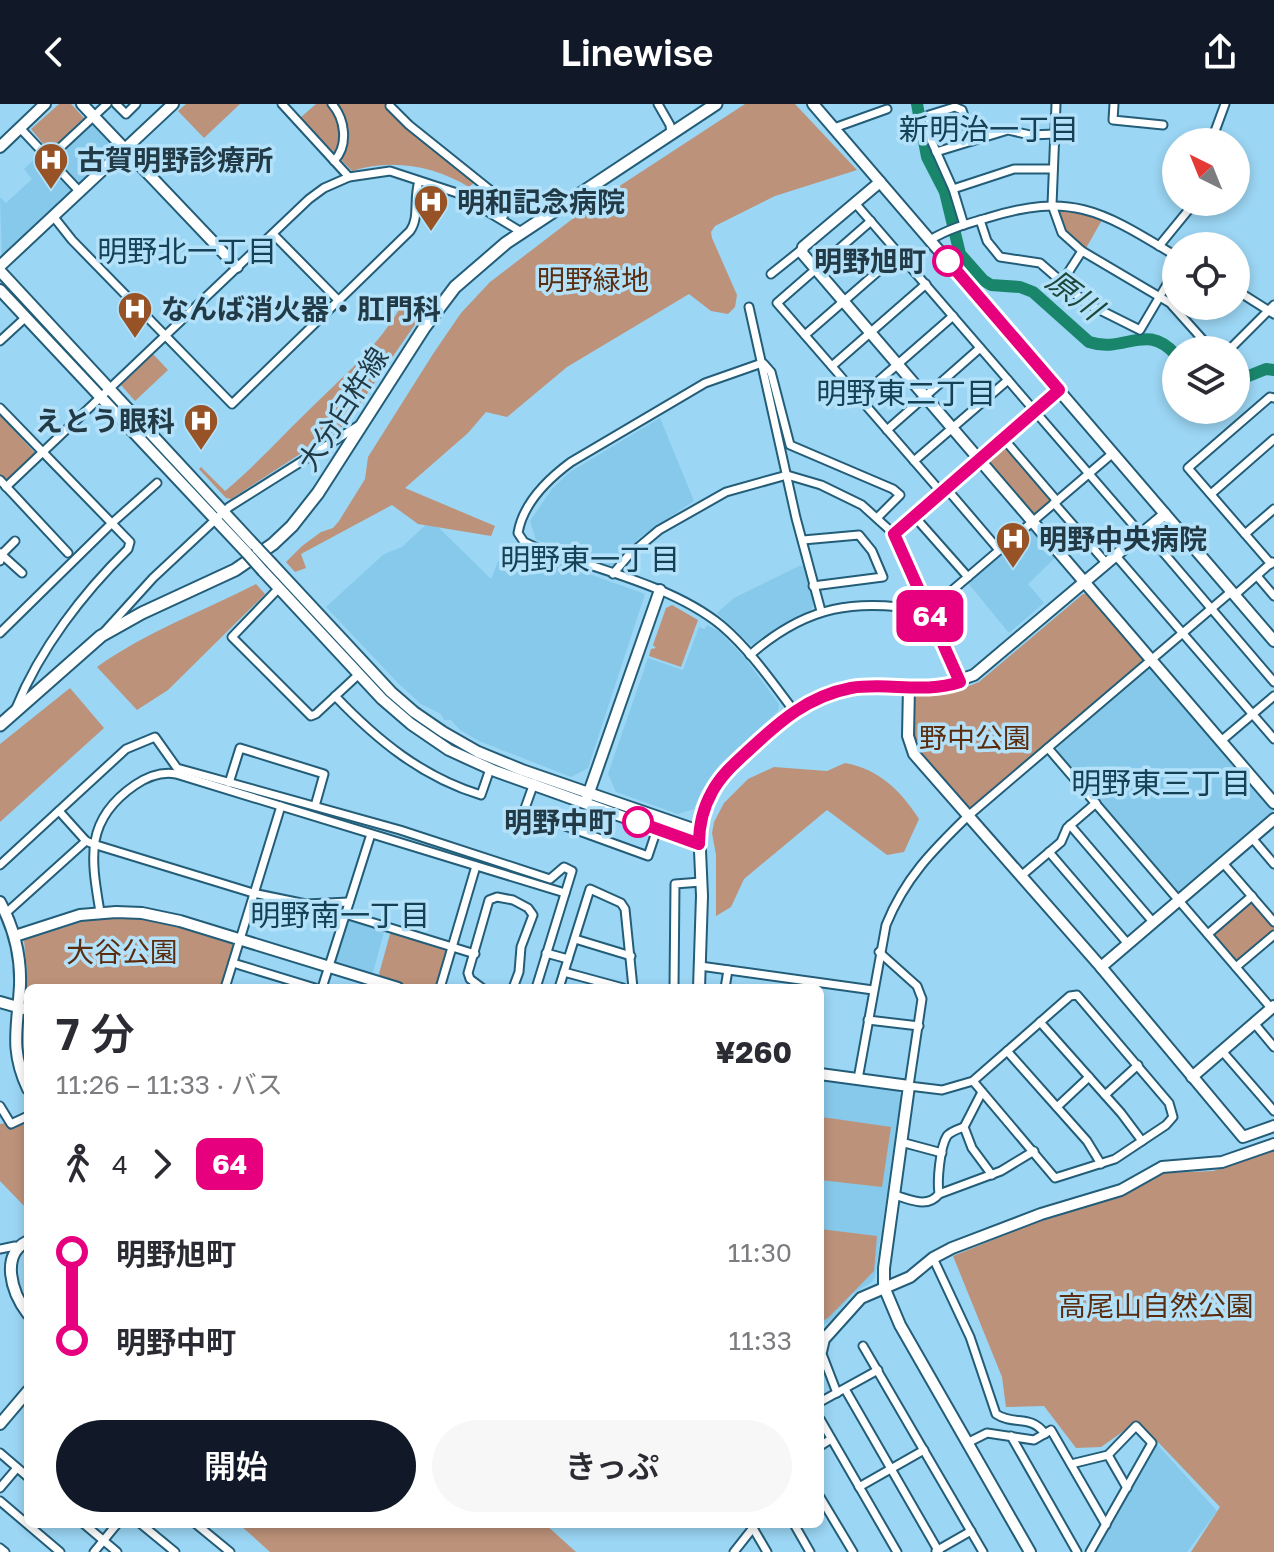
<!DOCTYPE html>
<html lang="ja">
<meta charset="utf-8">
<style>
body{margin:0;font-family:"Golos Text","Noto Sans JP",sans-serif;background:#f7f7f7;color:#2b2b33;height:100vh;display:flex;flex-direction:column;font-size:30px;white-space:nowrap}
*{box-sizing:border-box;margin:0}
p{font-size:26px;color:#7c7c81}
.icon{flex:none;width:44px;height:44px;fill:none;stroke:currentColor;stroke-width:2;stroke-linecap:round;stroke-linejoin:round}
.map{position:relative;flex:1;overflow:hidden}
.panel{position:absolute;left:24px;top:880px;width:800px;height:544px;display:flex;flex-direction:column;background:#fff;border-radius:12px;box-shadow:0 4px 12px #0003}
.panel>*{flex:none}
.badge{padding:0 16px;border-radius:12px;font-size:28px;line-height:52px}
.needle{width:52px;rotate:317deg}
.fabs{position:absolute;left:1162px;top:24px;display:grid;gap:16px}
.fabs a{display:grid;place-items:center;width:88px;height:88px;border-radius:50%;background:#fff;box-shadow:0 4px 12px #0003;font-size:40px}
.map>.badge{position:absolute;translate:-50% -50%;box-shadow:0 0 0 4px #fff}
.legs{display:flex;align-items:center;gap:12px;height:88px;padding:0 32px;font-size:26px}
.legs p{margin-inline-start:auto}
.headline{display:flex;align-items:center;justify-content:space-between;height:136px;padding:0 32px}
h1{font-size:44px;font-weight:600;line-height:60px}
.action{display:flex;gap:16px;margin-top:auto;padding:16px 32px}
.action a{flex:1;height:92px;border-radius:48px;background:#111827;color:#fff;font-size:32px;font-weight:600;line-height:92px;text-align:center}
.action a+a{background:#f7f7f7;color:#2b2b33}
ul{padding:0 32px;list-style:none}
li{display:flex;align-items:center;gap:28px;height:88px;font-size:30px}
li i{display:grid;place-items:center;width:12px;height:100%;margin:0 10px;background:currentColor}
li i::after{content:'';width:20px;height:20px;margin:-10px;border:6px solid;border-radius:50%;background:#fff}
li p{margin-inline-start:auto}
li:first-child i{background:linear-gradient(#0000 50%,currentColor 0)}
li:last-child i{background:linear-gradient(currentColor 50%,#0000 0)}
header{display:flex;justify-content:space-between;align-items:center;height:104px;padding:0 32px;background:#111827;color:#fff;font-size:36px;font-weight:600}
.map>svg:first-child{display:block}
.built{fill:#87c9ea}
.green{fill:#bd927a}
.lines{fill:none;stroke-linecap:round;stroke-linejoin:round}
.river{stroke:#19866b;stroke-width:12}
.street-casing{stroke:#235d78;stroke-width:11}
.secondary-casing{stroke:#235d78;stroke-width:14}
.primary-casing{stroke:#235d78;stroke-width:15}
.street{stroke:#fff;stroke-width:7}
.secondary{stroke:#fff;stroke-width:10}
.primary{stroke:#fff;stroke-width:11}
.secondary-bridge-casing{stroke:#235d78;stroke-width:14;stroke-linecap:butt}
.secondary-bridge{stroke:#fff;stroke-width:10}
.line-1-casing{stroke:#fff;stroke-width:18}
.line-1{stroke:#e6007e;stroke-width:12}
.stop-1-dot{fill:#fff;stroke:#e6007e;stroke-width:4}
.labels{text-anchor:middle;stroke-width:7;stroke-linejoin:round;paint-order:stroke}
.poi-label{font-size:28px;font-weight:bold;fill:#223a46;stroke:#b2e1f9;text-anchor:start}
.stop-label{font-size:28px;font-weight:bold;fill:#223a46;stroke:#b2e1f9;text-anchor:end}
.park-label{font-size:28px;fill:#5b2d0e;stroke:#b2e1f9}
.street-label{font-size:28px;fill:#223a46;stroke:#b2e1f9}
.neighbourhood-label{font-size:30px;fill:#144155;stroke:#b2e1f9}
.water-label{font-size:30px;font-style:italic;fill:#1c473a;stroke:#b2e1f9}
</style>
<header><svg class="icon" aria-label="back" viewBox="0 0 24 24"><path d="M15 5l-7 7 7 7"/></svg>Linewise<svg class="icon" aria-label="share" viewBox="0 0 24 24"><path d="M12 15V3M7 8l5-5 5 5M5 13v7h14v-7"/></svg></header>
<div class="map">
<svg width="1274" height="1448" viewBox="0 0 1274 1448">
<rect width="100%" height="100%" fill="#9bd6f4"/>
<g class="built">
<polygon points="91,17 115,40 115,44 80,79 76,79 55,56 55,51"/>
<polygon points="40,50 72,84 72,88 2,155 0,93 6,99 32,75 24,65"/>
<polygon points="660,314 694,397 639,434 611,463 536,436 530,417 552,385 570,368"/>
<polygon points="431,416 491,475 505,440 645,490 588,664 571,673 479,637 460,626 451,616 444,616 441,610 421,600 398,579 326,503 384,450 402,443"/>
<polygon points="1031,425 1034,425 1056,453 1028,480 1044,499 1009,529 968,479"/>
<polygon points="799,462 804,462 814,500 811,506 777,524 756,540 751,541 717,509 734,494"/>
<polygon points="707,521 720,528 745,554 779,600 778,607 718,663 701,688 694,705 678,710 616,688 608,670 648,554 683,566 699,523 705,525"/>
<polygon points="1149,565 1153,565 1274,705 1273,711 1180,790 1057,648 1058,643"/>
<polygon points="349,814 382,825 384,828 373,868 369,870 338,860 335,856 346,816"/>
<polygon points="820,975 898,986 901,992 875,1172 872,1178 852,1190 834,1214 820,1223"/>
<polygon points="1156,1339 1217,1407 1187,1448 1094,1448"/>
</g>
<g class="green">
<polygon points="59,0 71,0 84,14 49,47 31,25"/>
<polygon points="186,0 240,0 204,34 178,7"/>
<path d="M316,0H385L476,77L469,83C435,62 391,54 352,67L300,14Z"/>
<polygon points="745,0 795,0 857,66 775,92 715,122 711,128 712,134 737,191 735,203 728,210 711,207 689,190 567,263 507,313 486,308 468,329 405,384 495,422 491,432 418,420 392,401 301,450 306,464 295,468 286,458 302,442 321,428 333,424 339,417 365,375 368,353 433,250 461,209 490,178 592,100"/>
<polygon points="1059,107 1081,108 1102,116 1085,146 1063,124 1057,108"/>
<path d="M414,195L425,206L346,320L231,395L226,394L199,365L201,363L225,387C254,363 279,335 306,309C341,274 380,242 404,197Z"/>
<polygon points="153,250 168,266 135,297 121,281"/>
<polygon points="0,311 35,349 34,355 6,379 0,372"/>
<polygon points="1002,339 1051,393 1051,397 1035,411 986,354"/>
<path d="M256,480L265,490L168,586L137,606L97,563C146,528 203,507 256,480Z"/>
<polygon points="1083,490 1089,490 1142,552 1142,557 971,704 966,704 914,644 912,637 912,596 917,592 954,588 979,578"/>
<polygon points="672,501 698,516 681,563 649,552 651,545 656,544 653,541 666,504"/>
<polygon points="70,584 104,624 0,718 0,640"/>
<path d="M845,659C879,665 901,687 919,715L904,748L887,751L827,706L744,775L731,803L716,812V751L712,729L714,718L724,699L748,675L774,663L827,667Z"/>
<polygon points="1253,797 1274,822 1274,828 1240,858 1236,857 1214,832 1215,828"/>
<polygon points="124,813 170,820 234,840 221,884 28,884 28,897 25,896 27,868 24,836 91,815"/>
<polygon points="393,828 446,844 448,847 436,884 415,884 381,873 379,870 390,830"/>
<polygon points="822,1013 891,1023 882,1083 820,1076"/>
<polygon points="28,1015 28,1106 0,1077 0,1020"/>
<polygon points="1274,1047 1274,1448 1191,1448 1220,1403 1138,1317 1101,1343 1076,1344 1044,1302 1006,1303 1002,1273 953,1152 1029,1121 1104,1097 1164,1069 1213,1067"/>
<polygon points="820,1125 877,1132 874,1167 828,1214 820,1218"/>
<polygon points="239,1420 545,1420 576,1448 270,1448"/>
</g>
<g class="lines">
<g class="river">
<path d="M917,0L927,53L945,88L960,150L983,176L991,181L1020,183L1033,188L1089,238C1125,250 1146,217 1176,251"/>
<polyline points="1236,277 1266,265 1274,266"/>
</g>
<defs>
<g id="street">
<polyline points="116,0 126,10 136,0"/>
<polyline points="282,0 349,73"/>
<path d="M332,0C345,15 349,41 334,57"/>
<polyline points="658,0 670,21 671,30"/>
<polyline points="1056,0 1052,101 1062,129 1082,147 1170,199 1212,246"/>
<polyline points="1114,0 1113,16 1163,21"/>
<polyline points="390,2 409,21 500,94 506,106 502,115"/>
<polyline points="20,24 80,88"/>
<polyline points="834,24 887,5"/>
<polyline points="1211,38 1225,0"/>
<polyline points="936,48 1008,26 1030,31 1055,30"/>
<polyline points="49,54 107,0"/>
<polyline points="953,85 1014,65 1053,65"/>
<polyline points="855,99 1141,430"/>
<path d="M53,112L72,136L232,300L410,127C420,113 413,96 419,77"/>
<polyline points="980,116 987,137 1000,153 1040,159 1086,199 1140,226 1176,165"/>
<polyline points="871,117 777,199 941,388"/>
<polyline points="964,121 953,85 931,36 929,11 955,3 962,6 972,37"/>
<polyline points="273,130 339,197"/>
<path d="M930,136C948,125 966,120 987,114C1073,87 1103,108 1176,152"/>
<polyline points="1159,142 1195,98"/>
<polyline points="771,170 801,146"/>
<polyline points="1062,178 1082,147"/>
<polyline points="1236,186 1274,210"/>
<polyline points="749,203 796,414 821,507"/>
<polyline points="805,231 899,149"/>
<polyline points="0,237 25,214"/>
<polyline points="1229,246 1274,201"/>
<path d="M762,259L705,279L571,358C548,375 523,399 518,429L524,438L535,443C594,464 674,482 722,522C750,546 772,578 794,607"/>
<polyline points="764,260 771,268 790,341 893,385 900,391 878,413"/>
<polyline points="832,262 926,180"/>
<polyline points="859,294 953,212"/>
<path d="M0,304L130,438L128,445C83,489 40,545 16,604"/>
<polyline points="887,326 980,244"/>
<polyline points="1003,334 1057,397"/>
<polyline points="914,357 1008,276"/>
<polyline points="0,376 68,449"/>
<polyline points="6,383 309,95 324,84 349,73 390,67 457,89 523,129"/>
<polyline points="946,384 999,446"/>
<polyline points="1211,390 1274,335"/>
<polyline points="1054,399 1107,460"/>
<polyline points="914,412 968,473"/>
<polyline points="1145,427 1274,578"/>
<polyline points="894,430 1059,286"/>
<polyline points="1245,430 1274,405"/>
<polyline points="803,436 859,431 872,447 883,473 813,482"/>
<polyline points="0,449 22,469"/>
<polyline points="1116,452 1274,635"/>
<polyline points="0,457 2,450 15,437"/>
<polyline points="1271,460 1188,364 1270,293 1274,294"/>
<polyline points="613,470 628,452 659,426 726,388 787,371 821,381 862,401 894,430 960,578"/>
<polyline points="1257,472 1274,492"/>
<polyline points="279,484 232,533 311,612 316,610 359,570"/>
<polyline points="1235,491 1272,458"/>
<polyline points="105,527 153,474 229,403 361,320"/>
<polyline points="0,529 111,420 157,379"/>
<path d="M750,551C807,501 856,494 928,507L1113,349"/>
<path d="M335,592C377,636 422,673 481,691L490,665"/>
<polyline points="1221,637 1274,592"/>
<polyline points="1048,644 1271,904"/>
<polyline points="229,679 240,644 324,670 315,702"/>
<polyline points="534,679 524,707 648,752 657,725"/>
<polyline points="59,707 86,737 93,740 253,789 306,800 349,798"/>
<polyline points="1070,721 1153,818"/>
<polyline points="1252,734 1274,760"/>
<polyline points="1049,748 1128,840"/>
<polyline points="1223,759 1274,818"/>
<polyline points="0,761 126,645 155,633 177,664 400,726 550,775 564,763 572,767 536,884"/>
<polyline points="1021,772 1061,738 1067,724 1096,699"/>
<path d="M100,808C91,754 84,716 135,681C147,673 160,667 176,670L565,789"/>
<polyline points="6,809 86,737"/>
<polyline points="345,810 475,850"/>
<polyline points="1208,830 1252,792"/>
<polyline points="575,835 631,852"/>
<polyline points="879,848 917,882 922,895 909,982 942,986 973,977 1070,892 1077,891 1169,999 1173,1013 1166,1021 1115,1055 1055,1074 973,977"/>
<polyline points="546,849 568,855"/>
<polyline points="233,859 315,884"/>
<polyline points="700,862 873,886"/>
<polyline points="1236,863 1274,831"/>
<polyline points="564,868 623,884"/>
<polyline points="225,884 281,702"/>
<polyline points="322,884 371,730"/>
<polyline points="440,884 476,762"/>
<polyline points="482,884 470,875 468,869 489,796 497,793 513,796 528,804 533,811 521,843 519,868 513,884"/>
<polyline points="559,884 590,785 621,799 625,805 633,884"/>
<polyline points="674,884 675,780 701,778"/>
<polyline points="725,884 728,866"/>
<polyline points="868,916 919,922"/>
<polyline points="1040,918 1121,1009 1142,1037"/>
<polyline points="1254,919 1274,943"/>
<polyline points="1007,947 1087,1037 1101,1060"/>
<polyline points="1222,947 1274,1007"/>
<path d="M858,975L886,821C905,774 932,747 968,712L1232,487"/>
<polyline points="982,988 964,1023 972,1044 992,1071"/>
<polyline points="1105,991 1138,961"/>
<polyline points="0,1002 11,1020 28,1012"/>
<polyline points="1057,1003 1089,973"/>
<polyline points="901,1038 942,1049"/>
<polyline points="939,1090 1001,1067 1034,1047"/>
<path d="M894,1091C910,1095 927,1105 939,1090C937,1077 940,1043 947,1032C951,1027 959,1025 964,1023"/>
<polyline points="0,1145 15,1142"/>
<path d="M933,1154L970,1233L996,1310C1014,1322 1031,1310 1045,1330"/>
<polyline points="826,1233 822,1250 837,1289"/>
<polyline points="863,1242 983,1448"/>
<polyline points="845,1285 939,1448"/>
<polyline points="820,1298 878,1266"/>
<polyline points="820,1315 897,1448"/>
<polyline points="1011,1332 1077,1448"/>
<polyline points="967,1339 987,1329 1034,1336 1051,1326 1106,1421"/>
<polyline points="820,1342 831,1335"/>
<polyline points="0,1349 28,1373"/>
<polyline points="1108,1351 1127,1384"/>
<polyline points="1071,1360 1108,1351 1136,1322 1152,1339 1090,1448"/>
<polyline points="859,1383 924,1346"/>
<polyline points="0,1384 17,1364"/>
<polyline points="820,1393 853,1448"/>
<polyline points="0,1397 60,1448"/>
<polyline points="84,1420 117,1448"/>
<polyline points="141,1420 175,1448"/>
<polyline points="196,1420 230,1448"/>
<polyline points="794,1420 810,1448"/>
<polyline points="753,1424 767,1448"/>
<polyline points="0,1444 5,1448"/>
<polyline points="936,1447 971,1427"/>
<polyline points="94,1448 117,1420"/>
<polyline points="734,1448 756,1420"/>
</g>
<g id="secondary">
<polyline points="82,0 237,163"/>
<polyline points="813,0 1274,537"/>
<polyline points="0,43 45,0"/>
<polyline points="880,78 803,143 802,149 1274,699"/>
<polyline points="0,162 173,0"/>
<polyline points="0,167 257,444"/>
<polyline points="0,186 247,449"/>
<polyline points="272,460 391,588 414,608 443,628 478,648 522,666 699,727"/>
<polyline points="263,467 382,595 411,620 449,646 495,667 699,740"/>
<polyline points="909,583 908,632 914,650 1101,863 1243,1033 1274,1022"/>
<polyline points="587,694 660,486"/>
<path d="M0,798C14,824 21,852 20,881C18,922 9,945 28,985"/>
<polyline points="15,832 80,811 116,808 142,809 180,817 398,884"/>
<polyline points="1101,863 1274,715"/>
<polyline points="699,884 702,792 699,724 709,694 728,666 786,613 824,591 861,583 939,583 974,571 1165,410"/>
<polyline points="0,898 28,906"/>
<polyline points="820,970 909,982 884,1164 884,1183 900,1221 1030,1448"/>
<polyline points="1192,973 1274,902"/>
<path d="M28,1137C0,1150 11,1188 28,1210"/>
<polyline points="820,1232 826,1233 861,1194 910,1173 933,1154 952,1144 1041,1110 1121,1086 1162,1063 1222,1058 1274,1040"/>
<polyline points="0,1320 28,1287"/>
</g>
<polyline id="primary" points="0,621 101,532 142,509 235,466 273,440 292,422 318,389 424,224 455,183 506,139 716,0"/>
</defs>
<use href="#street" class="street-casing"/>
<use href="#secondary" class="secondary-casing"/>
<use href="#primary" class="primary-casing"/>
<use href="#street" class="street"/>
<use href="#secondary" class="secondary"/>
<use href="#primary" class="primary"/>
<defs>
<g id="secondary-bridge">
<polyline points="257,444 272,460"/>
<polyline points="247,449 263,467"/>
</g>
</defs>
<use href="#secondary-bridge" class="secondary-bridge-casing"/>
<use href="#secondary-bridge" class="secondary-bridge"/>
</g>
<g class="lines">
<defs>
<path id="line-1" d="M638,718L699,740C699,721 703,704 712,688C721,671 735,659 748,647C779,618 808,592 851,584C887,578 924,590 960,578L894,430L1059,286L948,157"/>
</defs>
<use href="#line-1" class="line-1-casing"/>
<use href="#line-1" class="line-1"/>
</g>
<defs>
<symbol id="hospital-pin" viewBox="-11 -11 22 30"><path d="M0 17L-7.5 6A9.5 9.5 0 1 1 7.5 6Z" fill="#975326" stroke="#b2e1f9"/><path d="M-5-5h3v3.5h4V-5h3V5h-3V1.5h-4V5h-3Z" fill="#fff"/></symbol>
</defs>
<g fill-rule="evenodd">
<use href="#hospital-pin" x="31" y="36" width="40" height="54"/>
<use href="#hospital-pin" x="411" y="78" width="40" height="54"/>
<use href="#hospital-pin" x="115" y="185" width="40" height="54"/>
<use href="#hospital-pin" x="181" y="297" width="40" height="54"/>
<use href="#hospital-pin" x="993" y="415" width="40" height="54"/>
</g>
<g class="stop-1-dot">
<circle cx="948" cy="157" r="14"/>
<circle cx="638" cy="718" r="14"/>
</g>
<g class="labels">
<g class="poi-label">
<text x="77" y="66">古賀明野診療所</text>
<text x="457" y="108">明和記念病院</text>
<text x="161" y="215">なんば消火器・肛門科</text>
<text x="175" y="327" text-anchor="end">えとう眼科</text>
<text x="1039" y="445">明野中央病院</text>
</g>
<g class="stop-label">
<text x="926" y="167">明野旭町</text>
<text x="616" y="728">明野中町</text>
</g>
<g class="park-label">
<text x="593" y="186">明野緑地</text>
<text x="975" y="644">野中公園</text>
<text x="122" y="858">大谷公園</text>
<text x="1156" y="1212">高尾山自然公園</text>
</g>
<g class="street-label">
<text transform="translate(343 305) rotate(-57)" y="10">大分臼杵線</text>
</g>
<g class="neighbourhood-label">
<text x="989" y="36">新明治一丁目</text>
<text x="187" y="158">明野北一丁目</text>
<text x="906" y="300">明野東二丁目</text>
<text x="590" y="466">明野東一丁目</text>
<text x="1161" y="690">明野東三丁目</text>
<text x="340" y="822">明野南一丁目</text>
</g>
<g class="water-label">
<text transform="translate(1074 191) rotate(37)" y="10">原川</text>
</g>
</g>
</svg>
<div class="fabs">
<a><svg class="needle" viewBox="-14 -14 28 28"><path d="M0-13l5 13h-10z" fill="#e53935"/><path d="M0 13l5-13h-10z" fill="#7c7c81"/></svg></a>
<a><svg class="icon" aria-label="locate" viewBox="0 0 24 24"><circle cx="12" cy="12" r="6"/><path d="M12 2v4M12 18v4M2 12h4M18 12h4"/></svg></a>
<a><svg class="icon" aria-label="layers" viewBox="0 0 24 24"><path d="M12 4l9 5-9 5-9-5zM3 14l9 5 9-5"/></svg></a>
</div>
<b class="badge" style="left:930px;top:512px;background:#e6007e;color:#fff">64</b>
<section class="panel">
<div class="headline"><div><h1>7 分</h1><p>11:26 – 11:33 · バス</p></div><b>¥260</b></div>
<div class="legs"><svg class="icon" aria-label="walk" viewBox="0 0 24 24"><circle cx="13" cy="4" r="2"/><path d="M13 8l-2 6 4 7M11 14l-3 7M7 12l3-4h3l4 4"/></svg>4<svg class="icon" aria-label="forward" viewBox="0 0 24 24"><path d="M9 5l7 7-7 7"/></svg><b class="badge" style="background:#e6007e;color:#fff">64</b></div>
<ul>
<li><i style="color:#e6007e"></i><b>明野旭町</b><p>11:30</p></li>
<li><i style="color:#e6007e"></i><b>明野中町</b><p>11:33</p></li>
</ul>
<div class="action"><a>開始</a><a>きっぷ</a></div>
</section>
</div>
